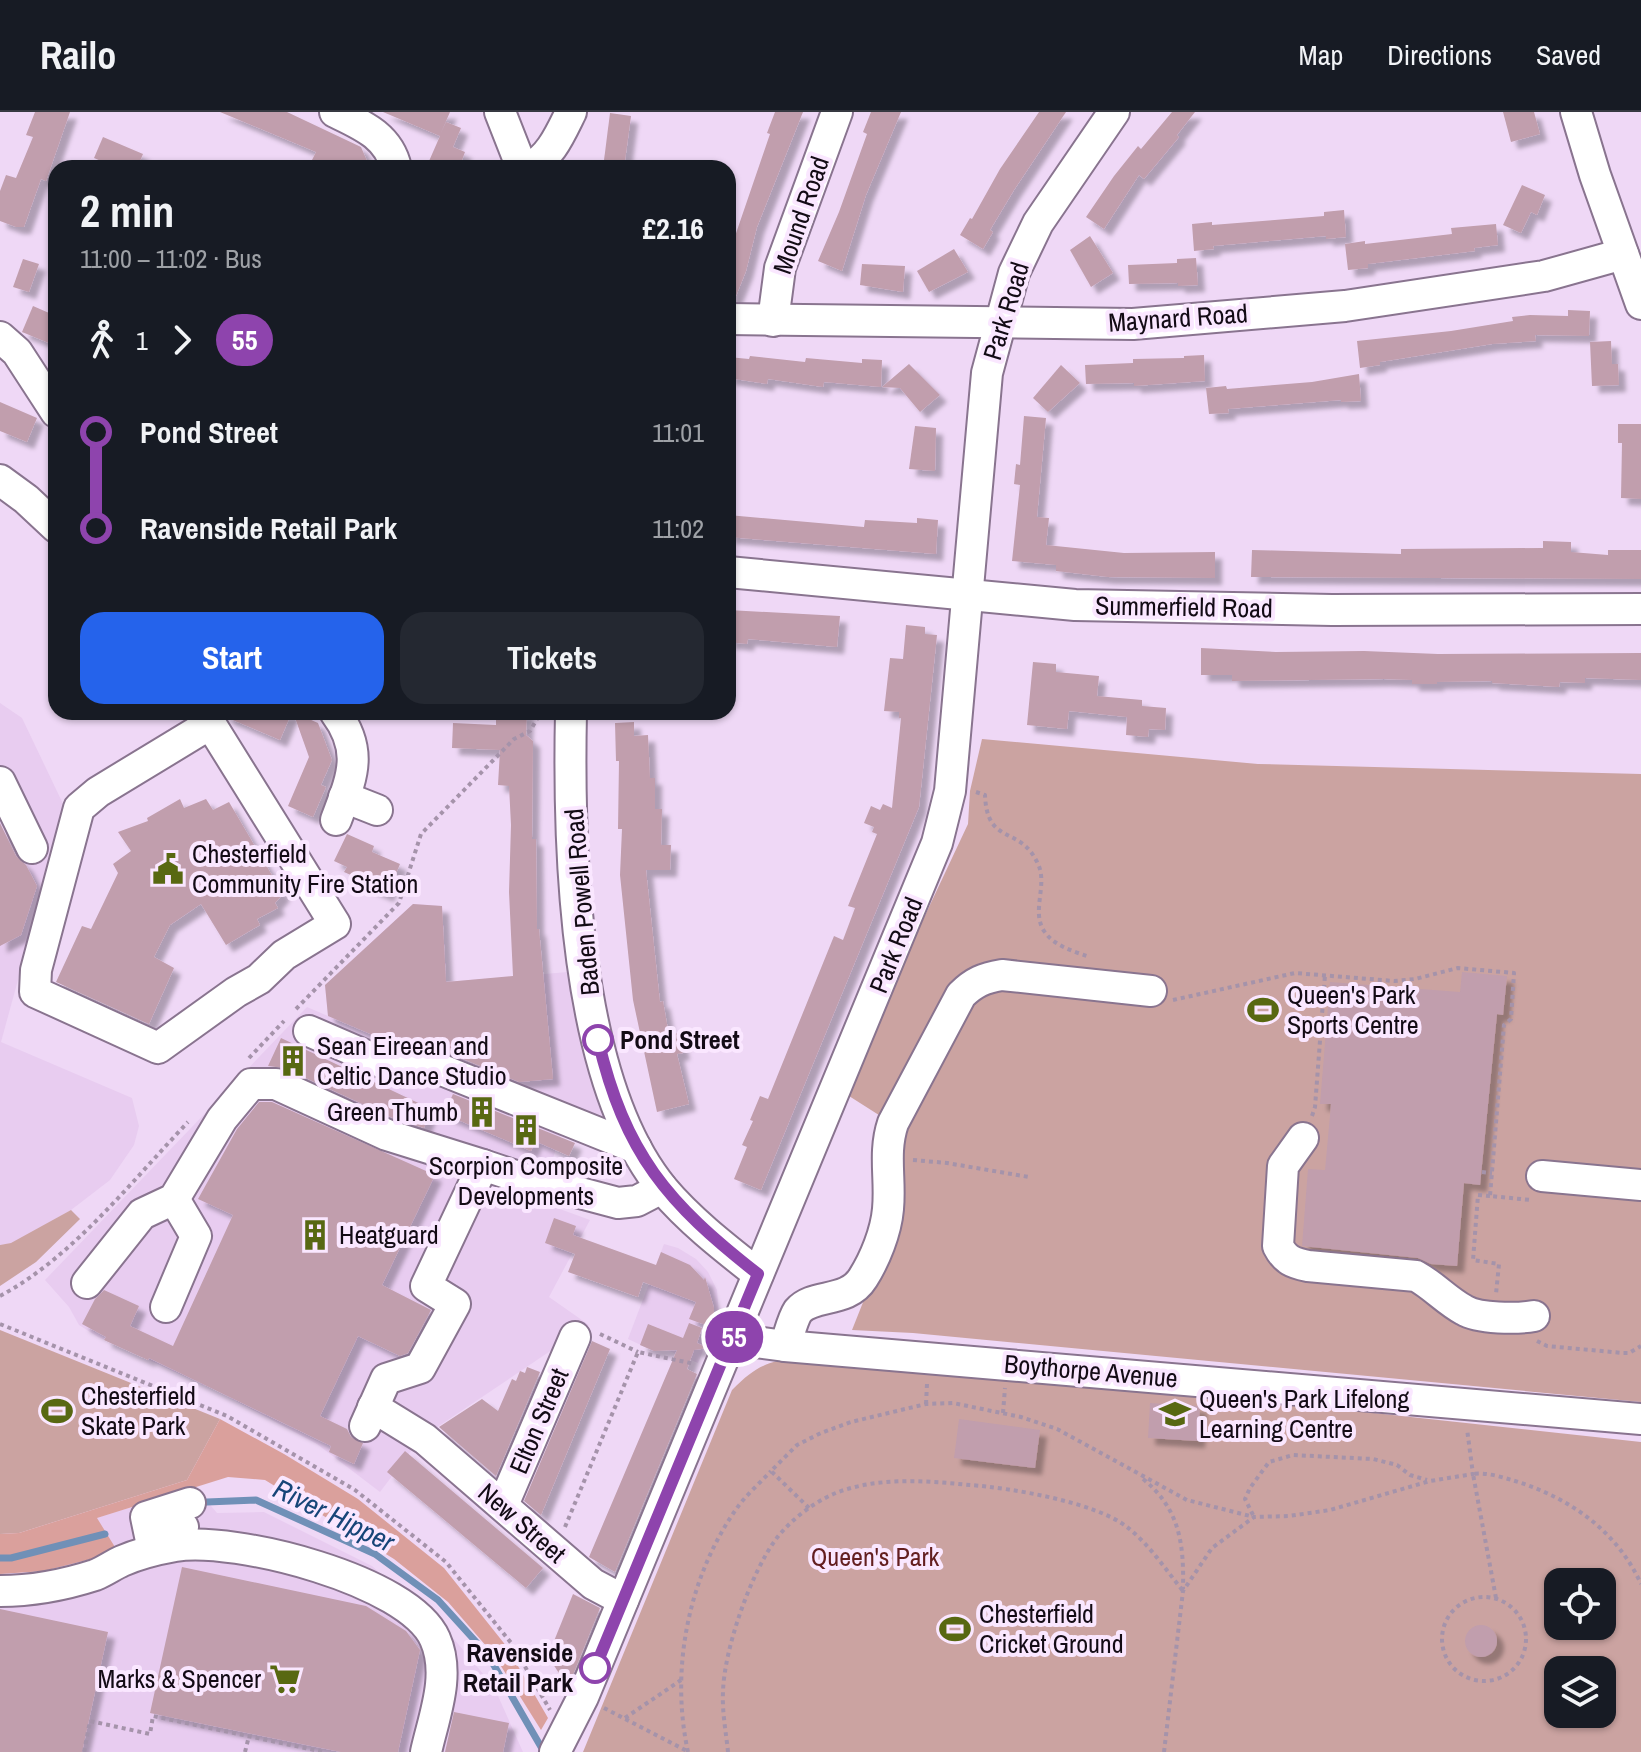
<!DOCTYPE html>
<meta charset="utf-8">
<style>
body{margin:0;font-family:"Archivo Narrow",sans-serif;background:#242831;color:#f1f3f6;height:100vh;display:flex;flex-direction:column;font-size:30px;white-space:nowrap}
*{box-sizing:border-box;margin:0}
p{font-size:26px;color:#9ea1a6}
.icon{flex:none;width:44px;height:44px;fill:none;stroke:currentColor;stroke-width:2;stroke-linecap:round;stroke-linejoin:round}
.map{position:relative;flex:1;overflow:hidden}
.panel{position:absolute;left:48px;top:48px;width:688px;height:560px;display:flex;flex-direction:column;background:#171b24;border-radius:24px;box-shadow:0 2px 6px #0004}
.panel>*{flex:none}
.badge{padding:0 16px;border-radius:26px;font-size:28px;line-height:52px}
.controls{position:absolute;left:1544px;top:1456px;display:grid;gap:16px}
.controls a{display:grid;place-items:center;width:72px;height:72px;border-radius:16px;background:#171b24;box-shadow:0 2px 6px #0004;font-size:40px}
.map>.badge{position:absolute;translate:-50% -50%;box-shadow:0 0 0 4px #fff}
.legs{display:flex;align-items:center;gap:12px;height:88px;padding:0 32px;font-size:26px}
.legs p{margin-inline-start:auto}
.summary{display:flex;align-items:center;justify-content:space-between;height:136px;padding:0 32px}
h1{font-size:44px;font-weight:700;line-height:60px}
.button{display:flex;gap:16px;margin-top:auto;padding:16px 32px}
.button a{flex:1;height:92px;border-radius:24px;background:#2563eb;color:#fff;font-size:32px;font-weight:700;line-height:92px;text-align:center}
.button a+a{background:#242831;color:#f1f3f6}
ul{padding:0 32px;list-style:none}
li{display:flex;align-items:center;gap:28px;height:96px;font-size:30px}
li i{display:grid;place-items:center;width:12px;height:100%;margin:0 10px;background:currentColor}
li i::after{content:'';width:20px;height:20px;margin:-10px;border:6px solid;border-radius:50%;background:#171b24}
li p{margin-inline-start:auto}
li:first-child i{background:linear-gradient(#0000 50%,currentColor 0)}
li:last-child i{background:linear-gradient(currentColor 50%,#0000 0)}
header{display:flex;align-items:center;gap:48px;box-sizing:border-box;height:112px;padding:0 40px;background:#171b24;border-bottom:2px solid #363941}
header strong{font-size:38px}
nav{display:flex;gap:44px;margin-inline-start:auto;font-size:28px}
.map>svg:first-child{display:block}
.built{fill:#e8ccf0}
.green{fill:#cba3a1;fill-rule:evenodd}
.forest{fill:#daa09c}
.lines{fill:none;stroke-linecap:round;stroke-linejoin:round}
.stream{stroke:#7090b7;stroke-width:7}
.building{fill:#c19ead;filter:url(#shadow)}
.minor-casing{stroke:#89748f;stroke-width:34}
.path{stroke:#a593aa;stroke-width:4;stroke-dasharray:4 4;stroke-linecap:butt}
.minor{stroke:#fff;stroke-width:30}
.line-1-casing{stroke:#fff;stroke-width:18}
.line-1{stroke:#8e44ad;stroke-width:12}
.stop-1-dot{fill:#fff;stroke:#8e44ad;stroke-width:4}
.labels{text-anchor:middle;stroke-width:8;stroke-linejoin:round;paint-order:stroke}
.street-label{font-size:26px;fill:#130b15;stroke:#fae7ff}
.poi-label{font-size:26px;fill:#130b15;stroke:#fae7ff;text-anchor:start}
.stop-label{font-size:26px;font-weight:bold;fill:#130b15;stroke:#fae7ff;text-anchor:start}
.park-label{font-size:26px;fill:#631e1f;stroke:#fae7ff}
.water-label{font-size:28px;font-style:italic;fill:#174578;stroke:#fae7ff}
</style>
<header>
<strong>Railo</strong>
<nav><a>Map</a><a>Directions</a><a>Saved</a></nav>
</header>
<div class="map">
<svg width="1641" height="1640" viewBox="0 0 1641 1640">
<defs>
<filter id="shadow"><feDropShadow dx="7" dy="7" stdDeviation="2" flood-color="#0004"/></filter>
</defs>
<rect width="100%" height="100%" fill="#efd8f6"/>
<g class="built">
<polygon points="0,591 22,606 65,696 1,930 132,986 139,1014 134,1033 110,1068 71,1098 13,1131 0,1133"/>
<polygon points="413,792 442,794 446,870 568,860 609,1022 563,1017 538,1089 590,1108 549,1185 589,1213 421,1326 380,1380 317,1332 219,1280 98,1225 79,1213 69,1195 45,1168 307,895 328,904 325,873"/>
<polygon points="664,1132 678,1136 696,1147 708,1160 717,1178 719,1202 717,1214 713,1226 705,1234 698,1251 662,1236 660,1239 654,1239 628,1227"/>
<polygon points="196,1376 217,1401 264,1400 372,1454 454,1527 494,1575 523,1640 0,1640 0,1462 44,1459 117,1439 96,1406"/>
</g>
<g class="green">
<polygon points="982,627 1258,652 1641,662 1641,1290 913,1221 852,1218 891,1120 893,1012 849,984 921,812 968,712 970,679"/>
<polygon points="71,1098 80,1107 36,1150 0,1174 0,1133 11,1131"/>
<polygon points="0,1218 220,1307 187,1368 19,1421 0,1422"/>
<path d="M799,1245L1006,1261L1641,1330V1640H583L732,1278C756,1254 766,1250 799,1245ZM1558,1470H1602V1514H1558ZM1558,1558H1602V1602H1558Z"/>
</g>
<polygon class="forest" points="220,1307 284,1342 358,1387 444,1456 507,1535 548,1606 541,1618 494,1543 448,1490 394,1447 265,1368 228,1365 97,1406 118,1440 44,1459 0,1462 0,1422 19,1421 187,1368"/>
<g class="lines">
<g class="stream">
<polyline points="207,1390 256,1388 375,1442 438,1488 488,1543 544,1640"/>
<polyline points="0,1446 11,1446 105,1422"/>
</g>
</g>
<g class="building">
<polygon points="35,0 70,0 46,69 41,67 24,115 16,115 0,109 0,79 6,63 16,66 33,25 26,23"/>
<polygon points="220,0 287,0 361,35 370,56 332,56 312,48 316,40"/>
<polygon points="383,0 450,0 440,23 446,10 461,16 453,35 465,40 459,56 426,56 440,24"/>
<polygon points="775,0 803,0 757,115 746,159 734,189 728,189 728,131 732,133 770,22 767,21"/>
<polygon points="871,0 901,0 866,83 842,159 818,149 839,100 867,22 863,20"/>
<polygon points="1039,0 1066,0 1014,78 990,118 993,120 983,137 960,123 970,106 972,107 1000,57"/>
<polygon points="1172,0 1195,0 1177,23 1179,25 1144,67 1139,63 1104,117 1086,105 1114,64 1138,34 1141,37"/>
<polygon points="1503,0 1534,0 1540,22 1511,30"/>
<polygon points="610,1 631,4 624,56 603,56"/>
<polygon points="103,25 143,42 137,56 117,56 94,46"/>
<polygon points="1522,73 1545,83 1537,103 1531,100 1521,121 1503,113"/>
<polygon points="1344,98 1346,125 1326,127 1326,124 1213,134 1214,137 1194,139 1192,112 1212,110 1212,113 1324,104 1324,100"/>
<polygon points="1496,112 1498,133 1474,136 1475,139 1368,152 1368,156 1348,158 1345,132 1365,129 1365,132 1452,122 1451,116"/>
<polygon points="1090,124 1113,161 1091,175 1070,138"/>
<polygon points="954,137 968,160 929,180 917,159"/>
<polygon points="1196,146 1198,173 1178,174 1178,171 1129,172 1128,153 1177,151 1177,147"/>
<polygon points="23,147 39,152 29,180 13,175"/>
<polygon points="862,152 905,154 903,180 860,173"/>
<polygon points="33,194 56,204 56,234 22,220"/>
<polygon points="1568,198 1590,199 1589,224 1535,223 1536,229 1492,232 1380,250 1380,253 1360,256 1357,229 1451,219 1513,209 1512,205 1530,203 1568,204"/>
<polygon points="1611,229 1612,252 1618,252 1619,273 1592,274 1590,230"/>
<polygon points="1204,243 1205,269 1134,274 1134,271 1086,272 1085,253 1133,251 1133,247 1184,246 1184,244"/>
<polygon points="750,244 805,250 806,246 862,251 862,247 882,248 881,275 824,270 823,275 768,267 767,272 728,266 728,245 749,247"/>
<polygon points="909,252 940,283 920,300 900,276 882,275"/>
<polygon points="1061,253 1080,271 1048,300 1033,286"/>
<polygon points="1359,262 1361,289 1341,290 1341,288 1228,297 1229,301 1209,302 1206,276 1226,274 1227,277 1312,270"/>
<polygon points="0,290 37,306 27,330 0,319"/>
<polygon points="1024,304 1046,306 1037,405 1049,406 1046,433 1124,441 1215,440 1215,466 1108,465 1056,459 1056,453 1012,449 1020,373 1014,372 1016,352 1020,353"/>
<polygon points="1618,312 1641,312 1641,387 1621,386 1622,331 1618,331"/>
<polygon points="915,314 936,316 935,359 909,357"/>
<polygon points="728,403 864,415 865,408 917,411 917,406 938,408 936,442 728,425"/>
<polygon points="1543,429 1571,430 1571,440 1608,443 1608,438 1641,438 1641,467 1251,465 1252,438 1401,442 1401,437 1543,436"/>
<polygon points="728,498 840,504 837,535 748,527 747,532 728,530"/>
<polygon points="906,513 925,515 925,522 937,523 919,695 761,1078 734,1067 747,1035 742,1033 753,1009 750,1008 760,984 768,987 834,824 843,828 855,796 848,794 877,722 872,720 874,715 864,711 871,694 880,698 883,692 892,696 901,606 899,606 899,600 884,599 890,546 903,547"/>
<polygon points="1201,536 1276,540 1364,539 1438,542 1641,541 1641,568 1585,566 1585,571 1560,570 1559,575 1492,571 1492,569 1437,570 1437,572 1412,572 1412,568 1384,567 1232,569 1232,563 1201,563"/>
<polygon points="1033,550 1056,552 1056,560 1099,564 1097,584 1142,588 1142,594 1166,596 1165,618 1149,617 1148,625 1126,623 1127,605 1069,599 1067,617 1027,613"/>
<polygon points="224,600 292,600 280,628 228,606"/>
<polygon points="293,600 318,611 332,648 321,673 326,675 313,705 288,694 309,645"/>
<polygon points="496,600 527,600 526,623 533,629 532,727 536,727 537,817 539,817 553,967 519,970 439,937 413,940 328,904 325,873 413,792 442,794 446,870 513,864 509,780 511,713 509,674 498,673 500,638 452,636 453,611 496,613"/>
<polygon points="634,610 634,624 648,623 650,666 655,666 655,697 662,697 661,733 671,733 670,758 646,758 660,890 663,889 669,923 678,921 683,941 677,942 689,992 657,1000 633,888 620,763 622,717 618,717 619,649 616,649 615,611"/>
<polygon points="180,687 184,696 206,687 213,698 229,690 283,782 275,791 278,796 257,807 260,813 226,833 201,792 170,813 154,845 174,856 149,912 56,870 82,814 91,817 118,761 113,752 131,739 118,720 148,709 147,706"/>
<polygon points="0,711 16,744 26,753 37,774 21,823 0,834"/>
<polygon points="347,722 374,734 372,740 400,752 387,783 359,771 360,767 344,760 347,755 334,749"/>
<polygon points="1462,860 1507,864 1503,903 1497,902 1480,1073 1464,1071 1457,1154 1431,1152 1418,1146 1302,1134 1308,1057 1325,1058 1331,992 1320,992 1330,870 1460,880"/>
<polygon points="281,926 431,997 424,1016 393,1006 284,956 268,954"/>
<polygon points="453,982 575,1031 569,1044 535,1029 531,1039 444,1002"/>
<polygon points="259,990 272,990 435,1063 382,1173 431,1198 408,1241 400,1244 358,1224 320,1304 347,1317 351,1325 363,1331 354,1352 329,1340 331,1334 149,1246 148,1248 104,1228 106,1225 82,1212 95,1187 104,1178 139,1194 130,1214 173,1234 233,1103 198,1087 237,1017"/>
<polygon points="554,1106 576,1114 573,1123 656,1153 661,1140 690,1153 704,1168 705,1165 714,1196 714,1216 689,1207 696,1190 643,1170 638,1185 568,1160 575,1142 545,1131"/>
<polygon points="689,1211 702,1216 697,1231 708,1236 694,1238 687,1257 697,1262 615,1460 589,1445 677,1238 654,1239 640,1233 648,1212 683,1226"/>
<polygon points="592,1229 610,1237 541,1403 524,1389"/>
<polygon points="527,1255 540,1260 496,1364 439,1315 482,1287 498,1299 512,1267 516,1269 520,1259 525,1261"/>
<polygon points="1150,1291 1200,1294 1198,1329 1148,1326"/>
<polygon points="959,1307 1040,1318 1035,1356 954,1346"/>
<polygon points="405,1339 543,1456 526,1476 387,1360"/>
<polygon points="182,1455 366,1494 406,1519 420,1538 398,1640 341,1640 150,1601"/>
<polygon points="573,1482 600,1496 568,1575 553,1552 552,1534"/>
<polygon points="0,1497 108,1520 82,1640 0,1640"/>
<circle cx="1481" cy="1529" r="16"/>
<polygon points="454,1600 509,1611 503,1640 445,1640"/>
</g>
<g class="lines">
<defs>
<g id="minor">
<path d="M335,0C362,13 389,24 396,56"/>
<polyline points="500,0 522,56"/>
<polyline points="1576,0 1595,63 1641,192"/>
<path d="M528,56C550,47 561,20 571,0"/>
<polyline points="728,207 1133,212 1345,194 1544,164 1623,142"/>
<polyline points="773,209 780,156 837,0"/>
<polyline points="0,225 17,240 56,300"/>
<polyline points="0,368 26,387 56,415"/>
<polyline points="728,460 1075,493 1332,498 1641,497"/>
<polyline points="203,600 335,812 284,843 259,867 236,880 158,936 35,880 36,858 79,696 98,680 210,612"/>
<path d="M335,600C365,640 351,667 336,708"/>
<path d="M571,600C568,736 574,969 663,1077C690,1109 725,1136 758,1162"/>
<polyline points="0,670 32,736"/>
<polyline points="344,685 377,698"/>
<polyline points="309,919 404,960 432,954 636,1036"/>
<path d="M1303,1026L1283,1054L1278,1134C1285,1148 1293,1151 1308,1154L1416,1164C1434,1174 1447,1189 1464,1198C1479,1207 1517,1207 1534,1204"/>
<polyline points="1542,1064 1641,1073"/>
<polyline points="87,1171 142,1102 174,1087 222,1007 251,972 276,972 387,1023 483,1053"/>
<polyline points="166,1195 196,1124 174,1087"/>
<polyline points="733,1227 785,1234 1641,1307"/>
<path d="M785,1234C789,1224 792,1208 798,1199C813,1181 847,1192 863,1166C875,1147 886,1120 888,1097C891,1067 883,1041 893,1011L961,883C974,870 984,866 1002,863L1151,879"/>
<polyline points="373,1295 425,1327 593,1472 623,1488"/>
<polyline points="365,1314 386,1267 420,1256 455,1192 426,1174 483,1053 545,1074 554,1074 618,1091 637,1089 662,1076"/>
<polyline points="503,1393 575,1225"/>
<polyline points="183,1415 150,1424 146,1405 190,1391"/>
<path d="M0,1479C33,1479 64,1473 95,1463C105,1459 113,1453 122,1449C138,1442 158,1437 175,1434C234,1424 409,1468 435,1527C451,1563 434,1604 426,1640"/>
<polyline points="555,1640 583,1585 937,731 950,679 987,261 1014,161 1038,111 1114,0"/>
</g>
</defs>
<use href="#minor" class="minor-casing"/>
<g class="path">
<path d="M976,680L985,683C987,735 1020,712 1038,752C1048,773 1031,799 1044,819C1053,833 1072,839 1087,844"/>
<polyline points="1173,888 1295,861 1394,869 1415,867 1458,856 1514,861 1511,907 1504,913 1490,1084 1531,1088"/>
<polyline points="296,897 399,791 421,722 514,627 530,619 541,600"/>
<polyline points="249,946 284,909"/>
<polyline points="1312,1004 1315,995 1325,863"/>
<polyline points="913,1048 947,1051 1029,1065"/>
<polyline points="1482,1060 1492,1061"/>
<polyline points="1490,1084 1478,1083 1473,1148 1499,1152 1496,1182"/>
<path d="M0,1184C73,1145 131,1070 188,1010"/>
<polyline points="0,1212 227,1304 355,1378 446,1450 512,1532 550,1598"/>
<polyline points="600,1222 638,1240"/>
<polyline points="1537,1229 1547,1234 1623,1241 1629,1241 1641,1234"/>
<polyline points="926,1292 927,1272"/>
<polyline points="1003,1301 1005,1276"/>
<path d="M1143,1367C1180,1397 1184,1432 1183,1477"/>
<polyline points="809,1396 771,1359 797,1333 821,1321 851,1310 926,1292 953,1291 1021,1305 1057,1317 1187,1388 1254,1405"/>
<polyline points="1253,1403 1245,1387 1250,1376 1269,1350 1293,1343 1373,1347 1397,1353 1410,1363 1427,1368"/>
<polyline points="565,1415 638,1240 695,1252"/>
<circle cx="1484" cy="1527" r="42"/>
<path d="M1496,1486L1473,1362C1486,1360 1502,1365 1515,1369C1570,1386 1617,1419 1641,1472"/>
<polyline points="604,1596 687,1639"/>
<polyline points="625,1606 681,1568"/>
<polyline points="84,1640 90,1609 150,1622 153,1604 324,1640"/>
<polyline points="245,1640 249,1624"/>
<path d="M688,1640C670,1558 688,1465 737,1396C746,1383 760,1371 771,1359"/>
<path d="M728,1640C726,1620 722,1600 723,1580C724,1537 751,1461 776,1427C792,1406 819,1386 844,1378C886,1365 928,1369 970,1373C1011,1376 1095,1390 1127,1415C1149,1432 1166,1458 1183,1479"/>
<polyline points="1164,1640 1183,1479 1212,1436 1254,1405 1289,1404 1330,1398 1430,1369 1473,1362 1467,1317"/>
</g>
<use href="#minor" class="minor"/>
</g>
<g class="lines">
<defs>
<path id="line-1" d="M595,1556L758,1162C667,1091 625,1042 598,928"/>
</defs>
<use href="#line-1" class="line-1-casing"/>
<use href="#line-1" class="line-1"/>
</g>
<defs>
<symbol id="civic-bare" viewBox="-9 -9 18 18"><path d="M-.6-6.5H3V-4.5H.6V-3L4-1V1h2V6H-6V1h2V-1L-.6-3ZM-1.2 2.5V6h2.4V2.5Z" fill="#586812" stroke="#fae7ff" stroke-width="2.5" paint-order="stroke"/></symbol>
<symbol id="stadium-bare" viewBox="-9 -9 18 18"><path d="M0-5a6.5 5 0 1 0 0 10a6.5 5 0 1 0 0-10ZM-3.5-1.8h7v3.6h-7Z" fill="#586812" stroke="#fae7ff" stroke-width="2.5" paint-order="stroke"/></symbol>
<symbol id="building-bare" viewBox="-9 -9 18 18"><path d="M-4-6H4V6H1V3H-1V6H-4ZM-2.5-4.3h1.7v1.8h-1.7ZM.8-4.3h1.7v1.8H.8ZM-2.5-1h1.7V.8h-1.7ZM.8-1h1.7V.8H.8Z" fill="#586812" stroke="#fae7ff" stroke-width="2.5" paint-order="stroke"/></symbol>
<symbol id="university-bare" viewBox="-9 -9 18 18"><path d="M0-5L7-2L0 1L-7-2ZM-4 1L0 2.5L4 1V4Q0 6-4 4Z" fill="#586812" stroke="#fae7ff" stroke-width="2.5" paint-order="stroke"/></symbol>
<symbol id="supermarket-bare" viewBox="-9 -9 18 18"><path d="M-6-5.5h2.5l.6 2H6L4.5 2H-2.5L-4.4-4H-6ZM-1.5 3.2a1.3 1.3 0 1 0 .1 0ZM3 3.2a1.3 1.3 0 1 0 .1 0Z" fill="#586812" stroke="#fae7ff" stroke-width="2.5" paint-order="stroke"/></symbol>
</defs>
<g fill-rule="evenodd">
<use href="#civic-bare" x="146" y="735" width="44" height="44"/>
<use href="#stadium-bare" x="1241" y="876" width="44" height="44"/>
<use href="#building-bare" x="271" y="927" width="44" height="44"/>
<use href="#building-bare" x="460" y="978" width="44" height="44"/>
<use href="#building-bare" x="504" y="996" width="44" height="44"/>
<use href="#building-bare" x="293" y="1101" width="44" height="44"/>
<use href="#stadium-bare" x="35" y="1277" width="44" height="44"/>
<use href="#university-bare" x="1153" y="1280" width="44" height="44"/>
<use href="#stadium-bare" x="933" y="1495" width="44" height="44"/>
<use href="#supermarket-bare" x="263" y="1545" width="44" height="44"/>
</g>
<g class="stop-1-dot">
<circle cx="598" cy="928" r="14"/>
<circle cx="595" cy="1556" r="14"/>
</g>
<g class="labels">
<g class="street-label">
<text transform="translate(801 103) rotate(-71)" y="9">Mound Road</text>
<text transform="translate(1006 199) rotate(-73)" y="9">Park Road</text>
<text transform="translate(1178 206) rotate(-4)" y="9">Maynard Road</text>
<text transform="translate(1184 495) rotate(1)" y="9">Summerfield Road</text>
<text transform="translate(582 790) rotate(-95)" y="9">Baden Powell Road</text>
<text transform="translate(896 833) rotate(-68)" y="9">Park Road</text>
<text transform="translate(1091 1259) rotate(5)" y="9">Boythorpe Avenue</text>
<text transform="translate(539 1309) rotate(-67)" y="9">Elton Street</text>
<text transform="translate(522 1411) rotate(41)" y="9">New Street</text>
</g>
<g class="poi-label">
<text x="192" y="751">Chesterfield<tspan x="192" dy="30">Community Fire Station</tspan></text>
<text x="1287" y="892">Queen's Park<tspan x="1287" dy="30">Sports Centre</tspan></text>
<text x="317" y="943">Sean Eireean and<tspan x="317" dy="30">Celtic Dance Studio</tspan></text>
<text x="458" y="1009" text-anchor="end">Green Thumb</text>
<text x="526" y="1063" text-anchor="middle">Scorpion Composite<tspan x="526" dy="30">Developments</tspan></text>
<text x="339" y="1132">Heatguard</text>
<text x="81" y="1293">Chesterfield<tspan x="81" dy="30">Skate Park</tspan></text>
<text x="1199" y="1296">Queen's Park Lifelong<tspan x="1199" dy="30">Learning Centre</tspan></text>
<text x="979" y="1511">Chesterfield<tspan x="979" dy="30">Cricket Ground</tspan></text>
<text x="261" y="1576" text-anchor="end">Marks &amp; Spencer</text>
</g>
<g class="stop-label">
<text x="620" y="937">Pond Street</text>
<text x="573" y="1550" text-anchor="end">Ravenside<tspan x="573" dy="30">Retail Park</tspan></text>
</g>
<g class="park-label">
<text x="875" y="1454">Queen's Park</text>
</g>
<g class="water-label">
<text transform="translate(334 1403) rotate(26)" y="10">River Hipper</text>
</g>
</g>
</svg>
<div class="controls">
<a><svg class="icon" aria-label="locate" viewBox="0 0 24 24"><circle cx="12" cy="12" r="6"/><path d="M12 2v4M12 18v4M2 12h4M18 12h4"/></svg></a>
<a><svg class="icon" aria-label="layers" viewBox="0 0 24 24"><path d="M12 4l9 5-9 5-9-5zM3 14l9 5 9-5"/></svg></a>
</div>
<b class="badge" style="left:734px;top:1225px;background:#8e44ad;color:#fff">55</b>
<section class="panel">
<div class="summary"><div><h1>2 min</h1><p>11:00 – 11:02 · Bus</p></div><b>£2.16</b></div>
<div class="legs"><svg class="icon" aria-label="walk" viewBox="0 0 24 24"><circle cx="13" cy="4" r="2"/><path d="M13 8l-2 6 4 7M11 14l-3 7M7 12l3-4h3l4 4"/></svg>1<svg class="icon" aria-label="forward" viewBox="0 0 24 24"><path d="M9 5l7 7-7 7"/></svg><b class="badge" style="background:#8e44ad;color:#fff">55</b></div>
<ul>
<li><i style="color:#8e44ad"></i><b>Pond Street</b><p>11:01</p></li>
<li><i style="color:#8e44ad"></i><b>Ravenside Retail Park</b><p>11:02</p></li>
</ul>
<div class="button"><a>Start</a><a>Tickets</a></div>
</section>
</div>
